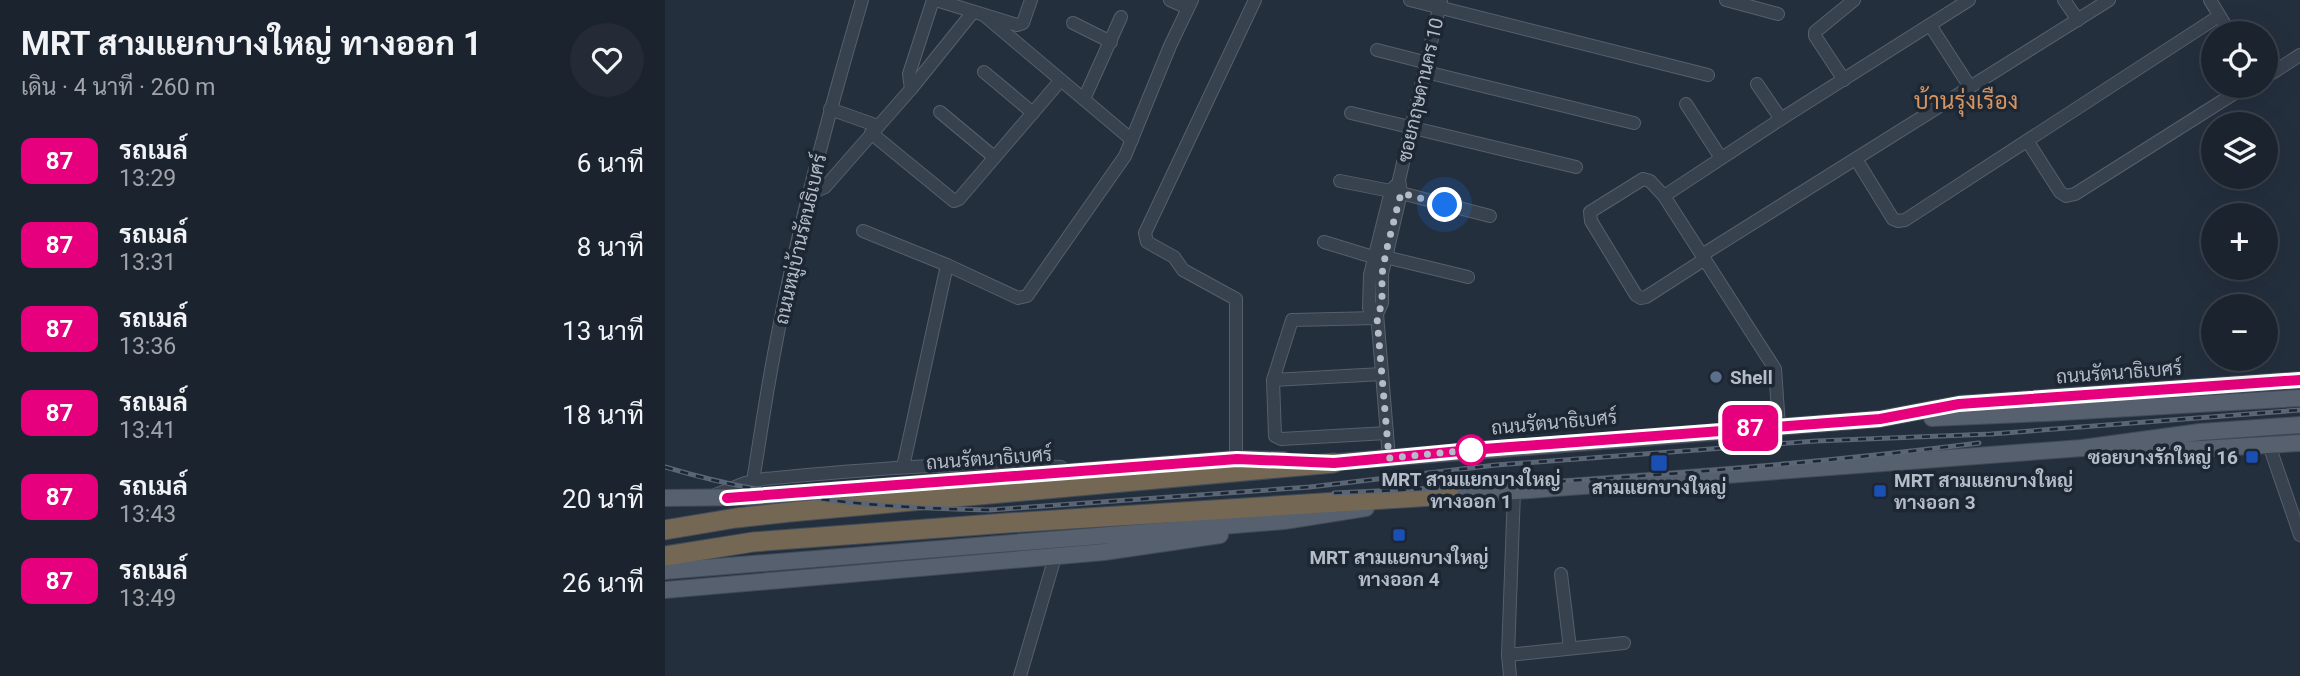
<!DOCTYPE html>
<html lang="th">
<meta charset="utf-8">
<style>
body{margin:0;font-family:Roboto,Sarabun,sans-serif;background:#242b36;color:#f1f3f6;height:100vh;display:flex;flex-direction:column;font-size:26px;white-space:nowrap}
*{box-sizing:border-box;margin:0}
p{font-size:23px;color:#a0a4aa}
.icon{flex:none;width:38px;height:38px;fill:none;stroke:currentColor;stroke-width:2;stroke-linecap:round;stroke-linejoin:round}
.map{position:relative;flex:1;overflow:hidden}
.side{display:flex;flex-direction:column;background:#1b232e;width:665px}
.side>*{flex:none}
.badge{padding:0 14px;border-radius:10px;font-size:24px;line-height:46px}
.fabs{position:absolute;left:1536px;top:21px;display:grid;gap:14px}
.fabs a{display:grid;place-items:center;width:77px;height:77px;border-radius:50%;background:#1b232e;box-shadow:0 7px 28px #0002,0 0 0 2px #39404a;font-size:35px}
.you{position:absolute;width:35px;height:35px;margin:-18px;border:5px solid #fff;border-radius:50%;background:#1a73e8;box-shadow:0 0 0 10px #1a73e833}
.map>.badge{position:absolute;translate:-50% -50%;box-shadow:0 0 0 4px #fff}
.round{display:grid;place-items:center;flex:none;width:74px;height:74px;border-radius:37px;background:#242b36}
.headline{display:flex;align-items:center;justify-content:space-between;height:119px;padding:0 21px}
h1{font-size:33px;font-weight:700;line-height:52px}
ul{padding:0;list-style:none}
li{display:flex;align-items:center;gap:21px;height:84px;padding:0 21px}
li div{flex:1}
li b{display:block;font-size:26px}
li em{font-style:normal}
li .badge{min-width:77px;font-weight:700;text-align:center}
main{display:flex;flex:1;min-height:0}
.map>svg:first-child{display:block}
.lines{fill:none;stroke-linecap:round;stroke-linejoin:round}
.minor-casing{stroke:#565f6c;stroke-width:14}
.major-casing{stroke:#414a57;stroke-width:18}
.highway-casing{stroke:#434c59;stroke-width:21}
.minor{stroke:#38414e;stroke-width:12}
.major{stroke:#56606e;stroke-width:16}
.highway{stroke:#746855;stroke-width:19}
.rail-casing{stroke:#5a6575;stroke-width:5}
.rail{stroke:#1d2633;stroke-width:2.5;stroke-dasharray:8;stroke-linecap:butt}
.line-casing{stroke:#fff;stroke-width:16}
.line{stroke:#e6007e;stroke-width:10}
.walk{stroke:#b4bcc9;stroke-width:7;stroke-dasharray:0 12.6}
.service-dot{fill:#5c6f8a;stroke:#1d2633;stroke-width:2.5}
.stop-dot{fill:#fff;stroke:#e6007e;stroke-width:3.5}
.transit-dot{fill:#1a4fb4;stroke:#1d2633;stroke-width:2.5}
.labels{text-anchor:middle;stroke-width:7;stroke-linejoin:round;paint-order:stroke}
.street-label{font-size:19px;fill:#b4bcc9;stroke:#1d2633}
.poi-label{font-size:19px;font-weight:bold;fill:#b4bcc9;stroke:#1d2633;text-anchor:start}
.stop-label{font-size:19px;font-weight:bold;fill:#b4bcc9;stroke:#1d2633}
.quarter-label{font-size:23px;fill:#d59563;stroke:#1d2633}
</style>
<main>
<section class="side">
<div class="headline"><div><h1>MRT สามแยกบางใหญ่ ทางออก 1</h1><p>เดิน · 4 นาที · 260 m</p></div><a class="round"><svg class="icon" aria-label="heart" viewBox="0 0 24 24"><path d="M12 20l-8-8c-3-5 5-10 8-4 3-6 11-1 8 4z"/></svg></a></div>
<ul>
<li><span class="badge" style="background:#e6007e;color:#fff">87</span><div><b>รถเมล์</b><p>13:29</p></div><em>6 นาที</em></li>
<li><span class="badge" style="background:#e6007e;color:#fff">87</span><div><b>รถเมล์</b><p>13:31</p></div><em>8 นาที</em></li>
<li><span class="badge" style="background:#e6007e;color:#fff">87</span><div><b>รถเมล์</b><p>13:36</p></div><em>13 นาที</em></li>
<li><span class="badge" style="background:#e6007e;color:#fff">87</span><div><b>รถเมล์</b><p>13:41</p></div><em>18 นาที</em></li>
<li><span class="badge" style="background:#e6007e;color:#fff">87</span><div><b>รถเมล์</b><p>13:43</p></div><em>20 นาที</em></li>
<li><span class="badge" style="background:#e6007e;color:#fff">87</span><div><b>รถเมล์</b><p>13:49</p></div><em>26 นาที</em></li>
</ul>
</section>
<div class="map">
<svg width="1635" height="676" viewBox="0 0 1635 676">
<rect width="100%" height="100%" fill="#242f3e"/>
<g class="lines">
<defs>
<g id="minor">
<polyline points="271,0 352,25 358,23 366,0"/>
<polyline points="505,0 523,8"/>
<polyline points="745,0 1043,75"/>
<polyline points="1061,0 1113,14"/>
<polyline points="1399,0 1413,20"/>
<polyline points="1545,0 1565,33"/>
<polyline points="320,16 467,140"/>
<polyline points="408,23 446,42"/>
<polyline points="1265,25 1305,87"/>
<polyline points="712,50 763,63"/>
<polyline points="319,72 368,113"/>
<polyline points="761,72 969,123"/>
<polyline points="1601,77 1635,55"/>
<polyline points="1179,80 1150,36 1150,32 1189,0"/>
<polyline points="1092,84 1116,119"/>
<polyline points="246,89 244,74 268,0"/>
<polyline points="419,99 456,17"/>
<polyline points="1021,104 1056,158"/>
<polyline points="165,109 213,126"/>
<polyline points="275,112 329,157"/>
<polyline points="686,113 911,167"/>
<polyline points="206,133 289,201 294,199 395,81"/>
<polyline points="1363,142 1395,192 1401,196 1410,194 1581,86"/>
<polyline points="1191,159 1228,219 1233,221 1240,220 1554,16"/>
<polyline points="675,181 736,193 825,216"/>
<polyline points="145,194 160,187 246,89 308,12"/>
<polyline points="999,196 1116,119 1304,0"/>
<polyline points="198,231 282,265 238,467"/>
<polyline points="659,242 708,257"/>
<polyline points="1037,255 1444,0"/>
<polyline points="720,257 803,277"/>
<polyline points="1040,259 981,297 976,298 971,295 926,221 925,212 978,179 985,181 999,196 1110,369 1114,426"/>
<polyline points="282,265 353,298 362,296 460,156 505,46 527,0"/>
<polyline points="712,314 704,308 705,275 726,191 730,186"/>
<polyline points="712,318 627,320 608,380 610,436 616,439 722,433"/>
<polyline points="608,380 717,374"/>
<polyline points="1604,445 1635,535"/>
<polyline points="724,458 712,314 717,303 717,274 736,193 734,180 776,0"/>
<polyline points="571,459 571,299 518,270 509,257 482,242 480,233 590,0"/>
<path d="M88,481C95,438 101,396 109,354C131,234 163,116 197,0"/>
<path d="M50,495L80,483L99,479C198,470 296,460 396,467"/>
<polyline points="896,574 905,648"/>
<polyline points="843,655 959,643"/>
<polyline points="355,676 390,557"/>
<polyline points="845,676 843,655 849,492"/>
</g>
<g id="major">
<polyline points="1267,418 1381,413 1635,398"/>
<polyline points="1444,451 1470,453 1635,443"/>
<polyline points="659,463 1215,419 1294,404 1635,380"/>
<polyline points="772,497 1417,448 1535,432 1635,425"/>
<polyline points="0,498 84,497 571,459 619,460"/>
<polyline points="0,571 619,521 701,508"/>
<polyline points="0,590 439,552 555,535"/>
</g>
<g id="highway">
<polyline points="0,530 71,518 125,512 669,463"/>
<polyline points="0,556 88,542 342,523 784,495"/>
</g>
</defs>
<use href="#minor" class="minor-casing"/>
<use href="#major" class="major-casing"/>
<use href="#highway" class="highway-casing"/>
<use href="#minor" class="minor"/>
<use href="#major" class="major"/>
<use href="#highway" class="highway"/>
<defs>
<g id="rail">
<path d="M0,467C105,499 215,508 324,510L645,487L831,465L1151,441L1326,434L1635,410"/>
<path d="M669,493C884,484 1100,470 1314,443"/>
</g>
</defs>
<use href="#rail" class="rail-casing"/>
<use href="#rail" class="rail"/>
</g>
<g class="lines">
<defs>
<polyline id="line" points="62,498 572,459 669,463 806,450 1215,419 1294,404 1635,380"/>
</defs>
<use href="#line" class="line-casing"/>
<use href="#line" class="line"/>
<polyline class="walk" points="780,205 736,193 721,252 717,274 717,303 712,318 724,458 806,450"/>
</g>
<circle class="service-dot" cx="1051" cy="377" r="7"/>
<circle class="stop-dot" cx="806" cy="450" r="14"/>
<g class="transit-dot">
<rect x="1580" y="450" width="14" height="14" rx="3.5"/>
<rect x="985" y="454" width="18" height="18" rx="3.5"/>
<rect x="1208" y="484" width="14" height="14" rx="3.5"/>
<rect x="727" y="528" width="14" height="14" rx="3.5"/>
</g>
<g class="labels">
<g class="street-label">
<text transform="translate(755 90) rotate(-77)" y="7">ซอยกฤษดานคร 10</text>
<text transform="translate(135 239) rotate(-77)" y="7">ถนนหมู่บ้านรัตนธิเบศร์</text>
<text transform="translate(1454 372) rotate(-4)" y="7">ถนนรัตนาธิเบศร์</text>
<text transform="translate(889 422) rotate(-5)" y="7">ถนนรัตนาธิเบศร์</text>
<text transform="translate(324 458) rotate(-4)" y="7">ถนนรัตนาธิเบศร์</text>
</g>
<g class="poi-label">
<text x="1065" y="384">Shell</text>
<text x="1573" y="464" text-anchor="end">ซอยบางรักใหญ่ 16</text>
<text x="1229" y="487">MRT สามแยกบางใหญ่<tspan x="1229" dy="22">ทางออก 3</tspan></text>
<text x="994" y="494" text-anchor="middle">สามแยกบางใหญ่</text>
<text x="734" y="564" text-anchor="middle">MRT สามแยกบางใหญ่<tspan x="734" dy="22">ทางออก 4</tspan></text>
</g>
<g class="stop-label">
<text x="806" y="486">MRT สามแยกบางใหญ่<tspan x="806" dy="22">ทางออก 1</tspan></text>
</g>
<g class="quarter-label">
<text x="1301" y="109">บ้านรุ่งเรือง</text>
</g>
</g>
</svg>
<div class="fabs">
<a><svg class="icon" aria-label="locate" viewBox="0 0 24 24"><circle cx="12" cy="12" r="6"/><path d="M12 2v4M12 18v4M2 12h4M18 12h4"/></svg></a>
<a><svg class="icon" aria-label="layers" viewBox="0 0 24 24"><path d="M12 4l9 5-9 5-9-5zM3 14l9 5 9-5"/></svg></a>
<a>+</a>
<a>−</a>
</div>
<div class="you" style="left:780px;top:205px"></div>
<b class="badge" style="left:1085px;top:428px;background:#e6007e;color:#fff">87</b>
</div>
</main>
